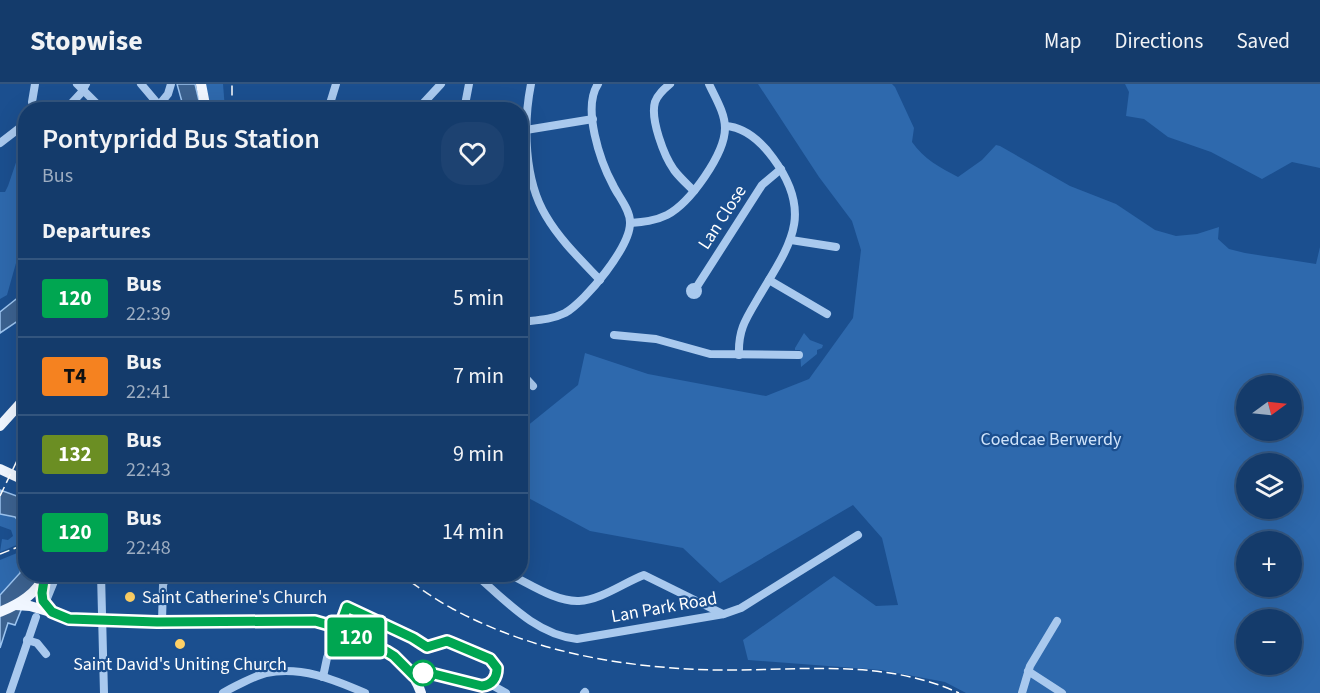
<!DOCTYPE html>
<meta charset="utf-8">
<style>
body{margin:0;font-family:"Source Sans 3",sans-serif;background:#1d4271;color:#f1f3f6;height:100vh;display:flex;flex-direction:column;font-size:22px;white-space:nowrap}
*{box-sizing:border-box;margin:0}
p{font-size:20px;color:#9dadc1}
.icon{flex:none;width:33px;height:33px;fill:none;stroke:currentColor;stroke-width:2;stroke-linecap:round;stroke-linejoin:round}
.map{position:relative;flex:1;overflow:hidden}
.drawer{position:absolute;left:18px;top:18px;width:510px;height:480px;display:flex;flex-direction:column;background:#143b6b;border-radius:24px;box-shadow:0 6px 24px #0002,0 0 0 2px #33557e}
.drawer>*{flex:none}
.badge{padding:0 12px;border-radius:4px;font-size:21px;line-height:39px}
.needle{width:39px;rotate:75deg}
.buttons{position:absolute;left:1236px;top:291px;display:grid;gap:12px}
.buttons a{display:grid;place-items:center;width:66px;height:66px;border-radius:50%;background:#143b6b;box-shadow:0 6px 24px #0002,0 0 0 2px #33557e;font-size:30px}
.map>.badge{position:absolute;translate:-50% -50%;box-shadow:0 0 0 3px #fff}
h2{padding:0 24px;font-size:22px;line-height:54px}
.round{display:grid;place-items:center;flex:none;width:63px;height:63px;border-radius:24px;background:#1d4271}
.headline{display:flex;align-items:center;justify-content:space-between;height:102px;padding:0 24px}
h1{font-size:28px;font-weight:600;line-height:45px}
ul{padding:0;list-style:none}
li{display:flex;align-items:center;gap:18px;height:78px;padding:0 24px;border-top:2px solid #33557e}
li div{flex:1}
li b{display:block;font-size:22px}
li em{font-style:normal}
li .badge{min-width:66px;font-weight:700;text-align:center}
header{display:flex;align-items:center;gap:36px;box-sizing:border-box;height:84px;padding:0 30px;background:#143b6b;border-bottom:2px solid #33557e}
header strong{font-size:28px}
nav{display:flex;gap:33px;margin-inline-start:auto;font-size:21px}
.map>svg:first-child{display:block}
.green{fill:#2e69ad;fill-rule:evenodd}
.water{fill:#3c6290;stroke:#9cc4f0;stroke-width:1.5}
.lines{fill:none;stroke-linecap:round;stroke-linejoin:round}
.minor{stroke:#a9c9ee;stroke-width:8}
.major{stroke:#f0f6ff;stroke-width:10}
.rail{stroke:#fff;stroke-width:1.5;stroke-dasharray:10 4.5;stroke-linecap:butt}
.line-casing{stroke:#fff;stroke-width:14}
.line{stroke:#00a651;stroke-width:9}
.poi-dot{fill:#ffd166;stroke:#1b4f8f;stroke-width:2}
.stop-dot{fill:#fff;stroke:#00a651;stroke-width:3}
.labels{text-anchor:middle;stroke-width:4.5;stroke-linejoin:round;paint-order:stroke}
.street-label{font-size:18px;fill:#fff;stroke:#1b4f8f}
.park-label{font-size:18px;fill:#cfe3fa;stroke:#1b4f8f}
.poi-label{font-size:18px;fill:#fff;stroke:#1b4f8f;text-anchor:start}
</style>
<header>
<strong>Stopwise</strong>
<nav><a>Map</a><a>Directions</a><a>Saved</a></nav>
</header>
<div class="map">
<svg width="1320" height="609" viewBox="0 0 1320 609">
<rect width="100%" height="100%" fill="#1b4f8f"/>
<g class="green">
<polygon points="203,0 223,0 225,25 208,25"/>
<path d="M758,0H892L895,3L914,44L912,58C924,75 939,83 958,93L982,76L996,61L1000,62L1070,102L1116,120L1155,146L1176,152L1197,150L1219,143L1218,155L1229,165L1245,169L1316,180L1320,163V609H966L945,598L881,586L748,576L743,556L834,492L876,522L898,521L882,454L853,421L720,499L683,464L590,447L521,410V347L578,301L585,269L648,290L766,312L809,295L853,234L861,166L852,137L819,93ZM1246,302H1292V346H1246ZM1246,380H1292V424H1246ZM1246,458H1292V502H1246ZM1246,536H1292V580H1246Z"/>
<polygon points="1125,0 1320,0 1320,84 1292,78 1262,95 1211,68 1168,53 1144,35 1126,32 1129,8"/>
<polygon points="25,52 25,136 19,139 25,149 25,168 18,172 7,211 0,215 0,108 5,108 8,102"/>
<polygon points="804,249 810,256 823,261 822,264 817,266 817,270 801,283 800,266 795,266 795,264"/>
<polygon points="0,430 15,433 22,441 19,460 0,468 2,455 8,456 13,452 11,446 0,442"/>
<path d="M22,467C29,485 11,499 0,511V476Z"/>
</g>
<g class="water">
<polygon points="177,0 195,0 201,25 184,25"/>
<polygon points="25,208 25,232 0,249 0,228"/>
<polygon points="0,406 25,415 26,490 48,491 24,519 15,541 8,539 0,564 0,511 20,489 24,473 19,460 22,441 15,433 0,430"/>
</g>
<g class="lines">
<g class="minor">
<polyline points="77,0 103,26"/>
<polyline points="141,0 163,26"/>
<path d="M531,0C523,40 524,96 546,132C560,156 581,176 600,196"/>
<path d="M670,0C664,5 658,10 655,18C650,35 664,72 674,86C680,94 687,100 694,107"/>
<polyline points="68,23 81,9 86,0"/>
<polyline points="34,26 32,18 35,0"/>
<polyline points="155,26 168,10 171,0"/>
<polyline points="328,26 336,0"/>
<polyline points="417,26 441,0"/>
<polyline points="464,26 469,0"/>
<path d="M725,42C745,43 762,59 773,74C816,132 788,163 757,216C745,236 738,247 739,271"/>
<polyline points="526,46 593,35"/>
<polyline points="0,59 26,39"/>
<path d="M630,139C643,138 655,137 667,131C690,119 725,70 725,44C725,29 715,13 709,0"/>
<polyline points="22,144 26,142"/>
<polyline points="791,156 836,163"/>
<polyline points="769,196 827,230"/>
<circle cx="694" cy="207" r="4"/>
<polyline points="696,204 762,101 781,85"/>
<path d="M520,238C536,236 551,236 565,229C586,217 631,162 630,138C630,125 618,112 613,101C600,77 582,24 598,0"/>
<polyline points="614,251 656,255 710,270 799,271"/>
<polyline points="520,288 533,302"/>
<polyline points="101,490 104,609"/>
<path d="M475,490C505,516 536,551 577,555L724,530L741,524L858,451"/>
<path d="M509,490C530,500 556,518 579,517C601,516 625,498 644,491L723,530"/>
<polyline points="165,494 172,495 196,490"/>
<polyline points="46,517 57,490"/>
<polyline points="162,537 163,501 167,490"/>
<polyline points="27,556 37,559 46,570"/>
<polyline points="1028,587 1062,609"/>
<polyline points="414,592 430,589 482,602 490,600 506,609"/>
<polyline points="323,593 327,574 338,545"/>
<polyline points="10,609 36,533"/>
<path d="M223,609C231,604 257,591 266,589C301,582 333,595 365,609"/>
<polyline points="584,609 585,608"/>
<polyline points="1022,609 1030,582 1057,537"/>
</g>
<g class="major">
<polyline points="201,0 206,26"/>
<polyline points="0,342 26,313"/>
<polyline points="0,385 26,397"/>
<polyline points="43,496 42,514 52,528"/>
<path d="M16,521L30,522L78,536L315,537C352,547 409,570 421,609"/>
<path d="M0,528C19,520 37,510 45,490"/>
</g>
<g class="rail">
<polyline points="232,26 232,0"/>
<polyline points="0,412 26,358"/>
<polyline points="0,470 26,460"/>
<path d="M399,490C417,502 434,515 453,525C535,569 625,584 717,586C799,587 882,574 959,609"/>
</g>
</g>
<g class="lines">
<defs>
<path id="line" d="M45,490L42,509L43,517L52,528L69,535L157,538L315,537L329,541L386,567L394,572L414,592L430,589L482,602C492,601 497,594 497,584L490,575L452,559L447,557L427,563L413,554L347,523L343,534"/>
</defs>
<use href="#line" class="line-casing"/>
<use href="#line" class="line"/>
</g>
<g class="poi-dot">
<circle cx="130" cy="513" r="6"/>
<circle cx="180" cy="560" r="6"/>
</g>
<circle class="stop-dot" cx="423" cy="589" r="12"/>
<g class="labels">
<g class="street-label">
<text transform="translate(722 133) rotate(-57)" y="6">Lan Close</text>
<text transform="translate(664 523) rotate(-10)" y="6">Lan Park Road</text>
</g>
<g class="park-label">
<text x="1051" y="361">Coedcae Berwerdy</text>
</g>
<g class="poi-label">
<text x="142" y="519">Saint Catherine's Church</text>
<text x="180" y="586" text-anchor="middle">Saint David's Uniting Church</text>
</g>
</g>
</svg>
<div class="buttons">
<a><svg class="needle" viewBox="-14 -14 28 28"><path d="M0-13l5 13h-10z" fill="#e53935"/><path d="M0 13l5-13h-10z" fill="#9dadc1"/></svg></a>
<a><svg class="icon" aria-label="layers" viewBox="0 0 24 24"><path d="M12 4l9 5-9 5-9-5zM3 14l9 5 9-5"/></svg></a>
<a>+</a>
<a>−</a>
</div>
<b class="badge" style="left:356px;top:553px;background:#00a651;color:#fff">120</b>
<section class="drawer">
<div class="headline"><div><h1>Pontypridd Bus Station</h1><p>Bus</p></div><a class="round"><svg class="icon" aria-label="heart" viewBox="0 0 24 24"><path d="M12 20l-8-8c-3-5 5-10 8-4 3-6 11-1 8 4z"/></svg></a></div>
<h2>Departures</h2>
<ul>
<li><span class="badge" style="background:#00a651;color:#fff">120</span><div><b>Bus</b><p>22:39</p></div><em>5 min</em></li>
<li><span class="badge" style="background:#f58220;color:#111">T4</span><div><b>Bus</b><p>22:41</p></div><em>7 min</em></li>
<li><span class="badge" style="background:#6b8e23;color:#fff">132</span><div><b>Bus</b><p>22:43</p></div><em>9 min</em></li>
<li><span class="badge" style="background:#00a651;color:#fff">120</span><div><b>Bus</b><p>22:48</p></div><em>14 min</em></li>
</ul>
</section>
</div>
